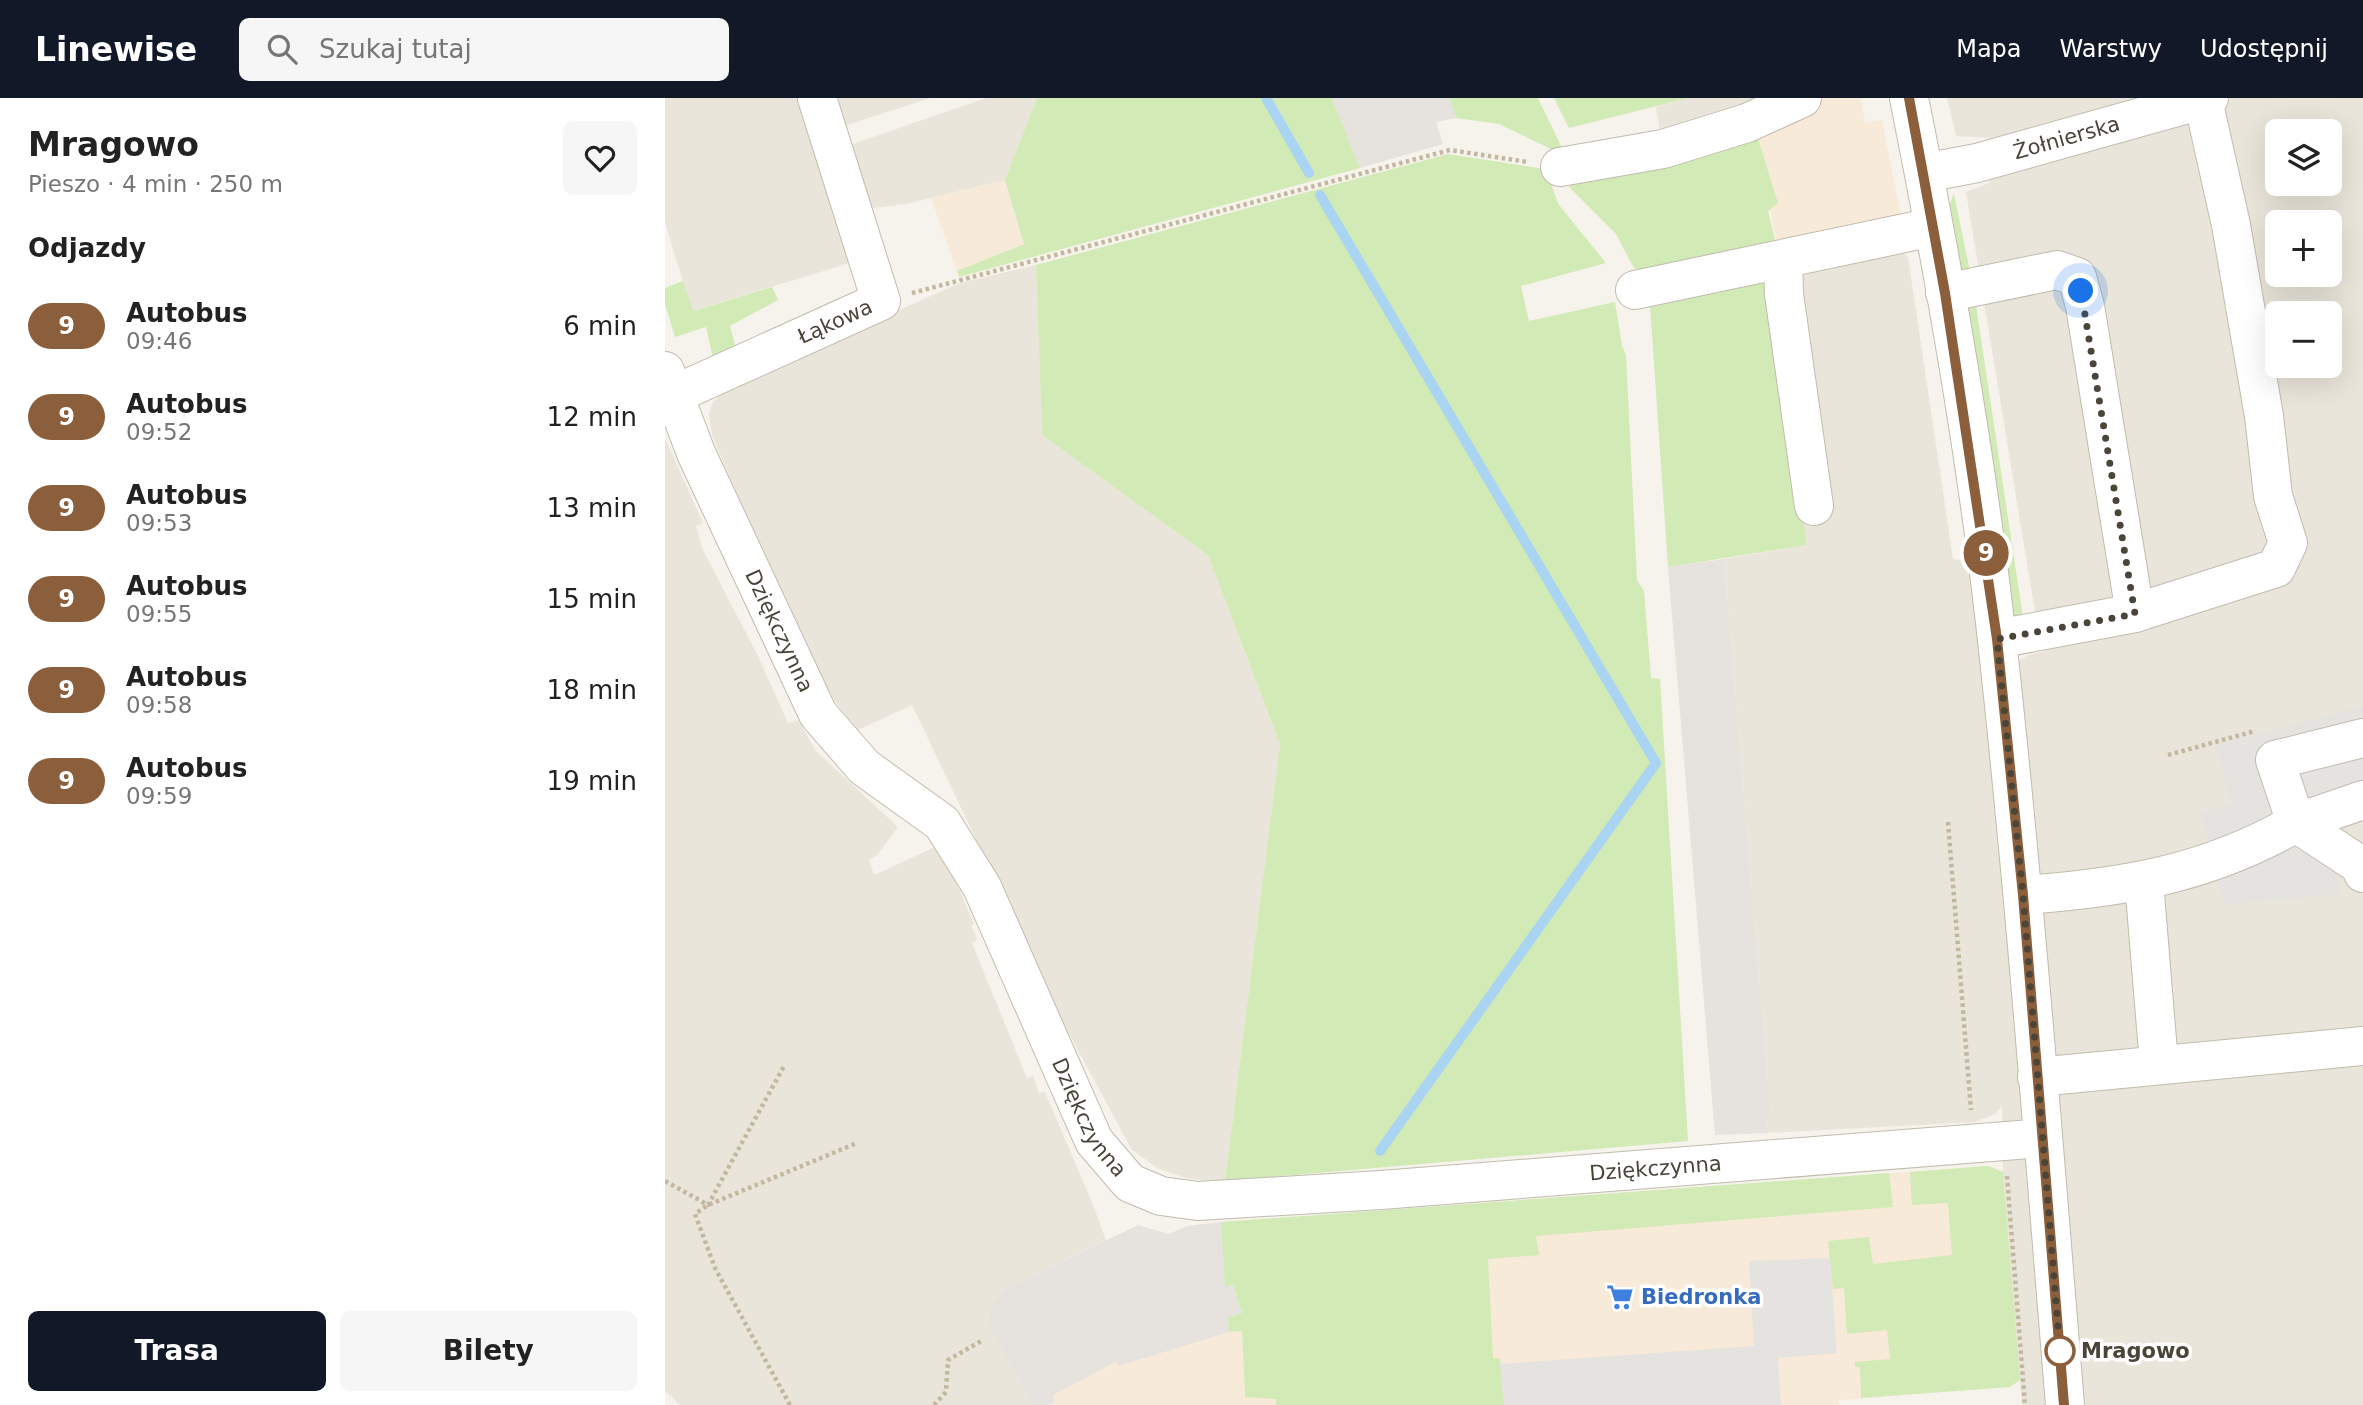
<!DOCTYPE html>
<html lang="pl">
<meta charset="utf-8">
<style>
body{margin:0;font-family:"DejaVu Sans",sans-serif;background:#f6f6f6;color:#222;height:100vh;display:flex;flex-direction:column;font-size:26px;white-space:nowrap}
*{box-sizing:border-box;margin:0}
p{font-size:23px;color:#767676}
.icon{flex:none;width:38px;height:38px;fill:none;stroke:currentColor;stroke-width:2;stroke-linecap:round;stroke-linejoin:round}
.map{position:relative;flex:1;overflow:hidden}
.drawer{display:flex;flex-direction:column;background:#fff;width:665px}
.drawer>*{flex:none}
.badge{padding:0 14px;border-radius:23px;font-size:24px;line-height:46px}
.controls{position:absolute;left:1600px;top:21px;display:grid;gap:14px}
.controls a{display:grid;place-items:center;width:77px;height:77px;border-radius:10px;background:#fff;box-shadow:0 7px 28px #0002;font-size:35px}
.you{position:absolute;width:35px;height:35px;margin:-18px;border:5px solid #fff;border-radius:50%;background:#1a73e8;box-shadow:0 0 0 10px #1a73e833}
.map>.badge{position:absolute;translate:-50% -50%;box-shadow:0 0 0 4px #fff}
h2{padding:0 28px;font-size:26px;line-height:63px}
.round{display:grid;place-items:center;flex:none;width:74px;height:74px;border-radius:10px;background:#f6f6f6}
.summary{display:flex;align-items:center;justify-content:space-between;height:119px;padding:0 28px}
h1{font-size:33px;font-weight:700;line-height:52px}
.button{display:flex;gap:14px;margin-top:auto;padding:14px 28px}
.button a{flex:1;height:80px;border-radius:10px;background:#111827;color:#fff;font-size:28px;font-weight:700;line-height:80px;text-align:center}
.button a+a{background:#f6f6f6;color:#222}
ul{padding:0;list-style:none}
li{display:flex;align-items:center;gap:21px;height:91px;padding:0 28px}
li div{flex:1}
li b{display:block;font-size:26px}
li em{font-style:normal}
li .badge{min-width:77px;font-weight:700;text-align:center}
header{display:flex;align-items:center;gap:42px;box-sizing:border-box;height:98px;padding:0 35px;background:#111827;color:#fff}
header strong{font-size:33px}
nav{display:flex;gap:38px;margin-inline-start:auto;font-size:24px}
.search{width:490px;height:63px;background:#f6f6f6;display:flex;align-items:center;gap:18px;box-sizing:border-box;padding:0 24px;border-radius:10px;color:#767676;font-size:26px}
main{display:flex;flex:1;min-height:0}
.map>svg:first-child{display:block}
.residential{fill:#eae5da;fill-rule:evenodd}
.commercial{fill:#f7ead8}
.industrial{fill:#e6e2dd}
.green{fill:#d2eab5}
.parking{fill:#e5e3e0}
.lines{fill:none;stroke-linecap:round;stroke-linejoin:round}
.stream{stroke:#a9d4f2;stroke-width:10}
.minor-casing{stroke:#c2bbae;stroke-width:40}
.path{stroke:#c4b79f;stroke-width:4.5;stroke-dasharray:3.5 3.5;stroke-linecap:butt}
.minor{stroke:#fff;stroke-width:38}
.line-casing{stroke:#fff;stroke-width:16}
.line{stroke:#8b5e3c;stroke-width:10}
.walk{stroke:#4b4439;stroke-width:7;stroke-dasharray:0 12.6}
.stop-dot{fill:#fff;stroke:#8b5e3c;stroke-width:3.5}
.labels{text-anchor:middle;stroke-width:7;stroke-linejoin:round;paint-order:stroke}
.street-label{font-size:21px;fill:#4b4439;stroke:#fff}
.shop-label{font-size:21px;font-weight:bold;fill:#366cbe;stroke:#fff;text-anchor:start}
.stop-label{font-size:21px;font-weight:bold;fill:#4b4439;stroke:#fff;text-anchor:start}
</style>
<header>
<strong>Linewise</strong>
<div class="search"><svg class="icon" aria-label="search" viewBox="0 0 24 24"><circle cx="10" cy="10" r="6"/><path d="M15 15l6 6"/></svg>Szukaj tutaj</div>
<nav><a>Mapa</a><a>Warstwy</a><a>Udostępnij</a></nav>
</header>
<main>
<section class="drawer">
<div class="summary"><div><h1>Mragowo</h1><p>Pieszo · 4 min · 250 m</p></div><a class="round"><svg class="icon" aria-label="heart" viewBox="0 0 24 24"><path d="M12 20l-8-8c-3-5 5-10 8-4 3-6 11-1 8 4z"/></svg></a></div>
<h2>Odjazdy</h2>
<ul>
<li><span class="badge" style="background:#8b5e3c;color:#fff">9</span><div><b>Autobus</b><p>09:46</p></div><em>6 min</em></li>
<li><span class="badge" style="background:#8b5e3c;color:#fff">9</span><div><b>Autobus</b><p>09:52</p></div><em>12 min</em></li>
<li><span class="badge" style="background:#8b5e3c;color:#fff">9</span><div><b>Autobus</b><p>09:53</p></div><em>13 min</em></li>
<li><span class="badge" style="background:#8b5e3c;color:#fff">9</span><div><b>Autobus</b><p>09:55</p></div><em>15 min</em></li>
<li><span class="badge" style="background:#8b5e3c;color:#fff">9</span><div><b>Autobus</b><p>09:58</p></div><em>18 min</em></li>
<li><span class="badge" style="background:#8b5e3c;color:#fff">9</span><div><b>Autobus</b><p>09:59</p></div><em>19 min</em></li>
</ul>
<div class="button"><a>Trasa</a><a>Bilety</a></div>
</section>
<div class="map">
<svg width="1698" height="1307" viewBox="0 0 1698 1307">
<rect width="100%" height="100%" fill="#f6f3ec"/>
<g class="residential">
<polygon points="0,0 138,0 188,164 27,213 0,124"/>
<polygon points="170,0 265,0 179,28"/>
<polygon points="321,0 372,0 340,82 241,106 207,110 185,47"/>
<polygon points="1024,0 1106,0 996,41 991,9"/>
<path d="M1282,0H1698V1307H1357L1338,1074L1337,1008L1330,1016L1310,1024L1103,1035L1102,1022L1106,1021L1059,461L1142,447L1104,177L1235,153L1243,159L1288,461L1299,463L1304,467L1351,565L1363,557L1380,553L1368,502L1301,94L1324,85L1325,40L1291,38ZM1612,33H1664V86H1612ZM1612,124H1664V177H1612ZM1612,215H1664V268H1612Z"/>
<polygon points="371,167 377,337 543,457 615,646 560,1083 524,1081 494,1071 467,1052 401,930 247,607 193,632 170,603 118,505 47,337 44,316 48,304 63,288 295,185"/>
<polygon points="0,340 38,425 31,428 37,450 92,556 123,625 133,622 151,653 233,729 212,757 204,762 209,777 270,749 282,764 309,826 306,828 312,841 307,845 362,980 368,978 374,995 380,994 428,1107 441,1142 342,1190 328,1205 322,1224 367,1307 15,1307 0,1293"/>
</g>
<g class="commercial">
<polygon points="1156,0 1196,0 1200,25 1217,22 1238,128 1113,153 1090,31"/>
<polygon points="340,82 359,146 292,173 266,100"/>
<polygon points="1323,1068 1338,1074 1355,1282 1345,1289 1174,1302 1174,1307 383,1307 390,1303 387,1297 452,1264 454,1268 564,1234 577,1233 580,1299 606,1121"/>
</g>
<g class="industrial">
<polygon points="667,0 784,0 791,20 771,24 778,46 695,70"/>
<polygon points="1059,461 1106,1021 1102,1022 1103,1035 1050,1037 1003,469"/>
<polygon points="556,1124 560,1188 568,1187 577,1215 563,1220 564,1234 454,1268 451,1264 388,1297 390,1303 383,1307 367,1307 322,1224 328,1205 342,1190 473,1127 504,1136 522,1128"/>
</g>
<g class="green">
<polygon points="372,0 667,0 695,70 294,179 292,173 359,146 340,82"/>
<polygon points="784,0 873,0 897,50 886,51 834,26 791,20"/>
<polygon points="889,0 1024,0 904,30"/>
<polygon points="1090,31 1113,105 1103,113 1114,159 994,181 969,170 951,136 905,90 903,74"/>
<polygon points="783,56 880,71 894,107 941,165 856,188 864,223 950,204 957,248 961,257 972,482 979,493 986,580 995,581 1023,1043 560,1083 615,646 543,457 377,337 371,167"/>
<path d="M1289,96L1307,183L1295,182C1291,158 1276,118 1289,96Z"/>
<polygon points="1104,177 1142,447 1003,469 985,207"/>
<polygon points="18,183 28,213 107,189 113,202 65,228 72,255 49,265 41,229 10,239 0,206 0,190"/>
<polygon points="1310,201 1359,526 1347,523 1300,208"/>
<polygon points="1323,1068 1338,1074 1355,1282 1345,1289 1196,1300 1195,1269 1190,1269 1190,1264 1225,1261 1222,1232 1182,1236 1179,1190 1168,1191 1163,1143 1204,1139 1208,1166 1287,1157 1283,1105 1247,1107 1245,1074"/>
<polygon points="1224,1075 1228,1109 871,1138 874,1157 823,1161 828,1260 835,1260 839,1307 611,1307 611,1301 580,1299 577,1233 564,1234 563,1220 577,1215 568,1187 560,1189 556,1124"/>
</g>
<g class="parking">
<polygon points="1698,608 1698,716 1670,724 1674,796 1559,807 1536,714 1566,706 1551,647"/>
<polygon points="1165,1160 1172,1255 1113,1260 1116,1307 839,1307 835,1266 1089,1248 1084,1163"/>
</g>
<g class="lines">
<g class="stream">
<polyline points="601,0 644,75"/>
<polyline points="655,97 991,665 715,1053"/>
</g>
<defs>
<g id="minor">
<path d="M1244,0C1280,179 1312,361 1332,542C1360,797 1379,1052 1400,1307"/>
<polyline points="895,69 998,51 1082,25 1137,0"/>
<path id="s1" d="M1259,75L1312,65L1544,0"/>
<polyline points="1118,162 1119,196 1149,408"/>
<polyline points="970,192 1268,129"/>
<polyline points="1280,195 1392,172 1412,179 1420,208 1470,515"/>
<path id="s2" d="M0,273L31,355L153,616L199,669L277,725L317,789L429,1043L465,1085L496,1098L533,1103L716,1092L1378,1040"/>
<path id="s3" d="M8,297L216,203L152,0"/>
<polyline points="1332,541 1470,515 1611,470 1623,445 1608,398 1599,318 1566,127 1538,2"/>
<polyline points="1698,640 1610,662 1631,725 1698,702"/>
<polyline points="1479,784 1494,966"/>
<path d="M1358,797C1458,790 1542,776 1631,725L1698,769V775"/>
<polyline points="1372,979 1698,948"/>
</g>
</defs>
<use href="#minor" class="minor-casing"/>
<g class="path">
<polyline points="247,195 785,52 863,64"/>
<polyline points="1503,657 1590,633"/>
<polyline points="1283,724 1306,1012"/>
<polyline points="1342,1078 1360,1307"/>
<polyline points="0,1083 43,1107 119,968"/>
<polyline points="125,1307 50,1170 30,1116 43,1107 192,1045"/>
<polyline points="269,1307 281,1294 283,1262 318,1242"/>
</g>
<use href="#minor" class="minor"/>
</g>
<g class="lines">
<defs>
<polyline id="line" points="1244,0 1280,195 1332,541 1358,797 1399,1307"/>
</defs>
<use href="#line" class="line-casing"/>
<use href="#line" class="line"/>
<polyline class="walk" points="1395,1253 1358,797 1332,541 1470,516 1416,193"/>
</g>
<defs>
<symbol id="supermarket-bare" viewBox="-9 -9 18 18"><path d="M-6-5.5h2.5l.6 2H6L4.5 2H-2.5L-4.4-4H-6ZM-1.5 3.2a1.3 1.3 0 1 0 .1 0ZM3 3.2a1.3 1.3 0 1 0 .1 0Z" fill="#3f7fe0" stroke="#fff" stroke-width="2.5" paint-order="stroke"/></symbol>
</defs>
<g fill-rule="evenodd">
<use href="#supermarket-bare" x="936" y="1180" width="38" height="38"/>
</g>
<circle class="stop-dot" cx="1395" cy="1253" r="14"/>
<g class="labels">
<g class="street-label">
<text dy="7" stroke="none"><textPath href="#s1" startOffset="147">Żołnierska</textPath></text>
<text dy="7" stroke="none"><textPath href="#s3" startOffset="178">Łąkowa</textPath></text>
<text dy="7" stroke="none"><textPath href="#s2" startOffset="284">Dziękczynna</textPath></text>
<text dy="7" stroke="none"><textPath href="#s2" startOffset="872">Dziękczynna</textPath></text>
<text dy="7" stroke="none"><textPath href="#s2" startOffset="1480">Dziękczynna</textPath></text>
</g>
<g class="shop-label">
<text x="976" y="1206">Biedronka</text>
</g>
<g class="stop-label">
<text x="1416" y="1260">Mragowo</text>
</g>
</g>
</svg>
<div class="controls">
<a><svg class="icon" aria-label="layers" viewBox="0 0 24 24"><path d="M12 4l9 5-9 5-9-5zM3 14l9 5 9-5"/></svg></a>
<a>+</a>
<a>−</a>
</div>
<div class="you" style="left:1416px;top:193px"></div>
<b class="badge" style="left:1321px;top:455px;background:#8b5e3c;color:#fff">9</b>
</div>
</main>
